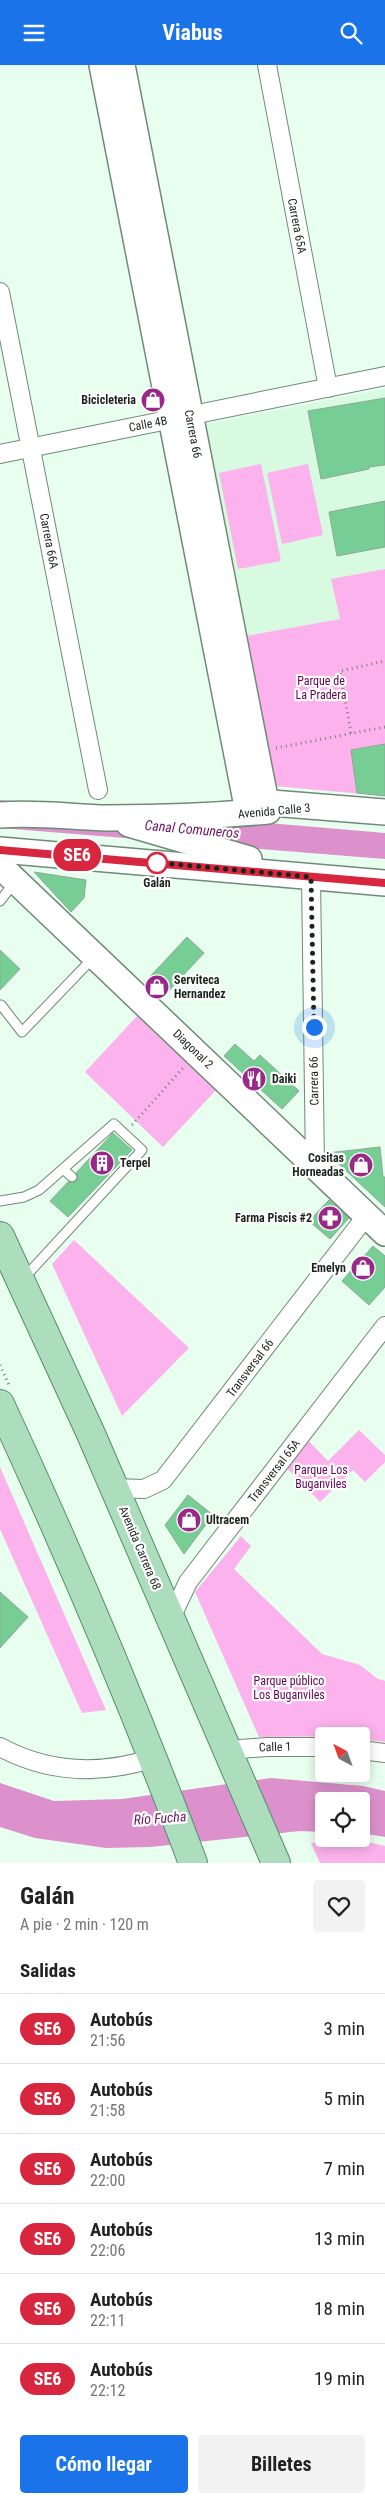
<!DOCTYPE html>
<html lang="es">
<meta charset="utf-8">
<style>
body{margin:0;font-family:"Roboto Condensed",sans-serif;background:#f2f2f2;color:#222;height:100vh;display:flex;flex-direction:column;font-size:19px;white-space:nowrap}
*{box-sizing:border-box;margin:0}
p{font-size:16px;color:#767676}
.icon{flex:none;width:28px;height:28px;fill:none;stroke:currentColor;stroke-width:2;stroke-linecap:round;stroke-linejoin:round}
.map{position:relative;height:1798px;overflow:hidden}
.sheet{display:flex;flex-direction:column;background:#fff;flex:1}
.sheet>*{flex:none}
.badge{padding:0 10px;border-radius:16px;font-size:18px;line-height:32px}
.needle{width:32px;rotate:319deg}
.fabs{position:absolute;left:315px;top:1662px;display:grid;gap:10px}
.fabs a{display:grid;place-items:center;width:55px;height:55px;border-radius:5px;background:#fff;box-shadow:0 2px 12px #0003;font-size:25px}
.you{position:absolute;width:25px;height:25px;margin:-12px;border:4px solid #fff;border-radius:50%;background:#1a73e8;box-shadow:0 0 0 8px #1a73e833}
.map>.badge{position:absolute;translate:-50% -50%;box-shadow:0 0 0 2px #fff}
h2{padding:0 20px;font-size:19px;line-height:45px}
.round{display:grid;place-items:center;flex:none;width:52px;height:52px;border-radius:5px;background:#f2f2f2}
.headline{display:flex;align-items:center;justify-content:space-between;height:85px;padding:0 20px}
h1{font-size:24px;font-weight:700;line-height:38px}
.cta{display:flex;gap:10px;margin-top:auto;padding:10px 20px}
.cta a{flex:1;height:58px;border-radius:5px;background:#1a73e8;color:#fff;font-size:20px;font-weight:700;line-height:58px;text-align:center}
.cta a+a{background:#f2f2f2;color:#222}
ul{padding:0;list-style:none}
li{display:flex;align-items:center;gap:15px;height:70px;padding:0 20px;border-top:1px solid #e0e0e0}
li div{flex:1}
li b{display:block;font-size:19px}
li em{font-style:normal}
li .badge{min-width:55px;font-weight:700;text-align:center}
header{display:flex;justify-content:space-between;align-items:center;height:65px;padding:0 20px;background:#1a73e8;color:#fff;font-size:22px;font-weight:700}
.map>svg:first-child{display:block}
.built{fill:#d7fae1}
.green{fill:#fcb2ec}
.water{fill:#dc91cc}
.building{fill:#77ce95;stroke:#8ea895}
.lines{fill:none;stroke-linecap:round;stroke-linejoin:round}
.lane-casing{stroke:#718978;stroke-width:11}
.street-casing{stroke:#718978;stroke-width:20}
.secondary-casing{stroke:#718978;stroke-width:28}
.primary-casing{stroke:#548e68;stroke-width:30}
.path{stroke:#78877c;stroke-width:3;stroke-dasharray:1 4;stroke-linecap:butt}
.lane{stroke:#fff;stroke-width:9}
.street{stroke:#fff;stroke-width:18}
.secondary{stroke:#fff;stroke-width:25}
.primary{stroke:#acddbc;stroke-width:28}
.line-casing{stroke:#fff;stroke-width:11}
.line{stroke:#d7263d;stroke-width:8}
.walk{stroke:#1a241d;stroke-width:5;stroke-dasharray:0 9}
.stop-dot{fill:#fff;stroke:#d7263d;stroke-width:2.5}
.labels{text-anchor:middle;stroke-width:4.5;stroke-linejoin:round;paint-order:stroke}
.street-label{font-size:12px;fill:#1a241d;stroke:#fff}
.poi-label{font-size:12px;font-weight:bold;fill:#1a241d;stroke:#fff;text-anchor:end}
.park-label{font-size:12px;fill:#610355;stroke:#fff}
.stop-label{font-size:12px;font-weight:bold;fill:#1a241d;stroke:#fff}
.water-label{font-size:14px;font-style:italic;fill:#6d1561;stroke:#fff}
</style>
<header><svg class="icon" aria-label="menu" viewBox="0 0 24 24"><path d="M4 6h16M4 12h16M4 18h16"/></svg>Viabus<svg class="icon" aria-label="search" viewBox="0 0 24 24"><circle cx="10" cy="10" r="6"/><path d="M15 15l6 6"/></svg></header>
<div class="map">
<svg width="385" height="1798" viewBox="0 0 385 1798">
<rect width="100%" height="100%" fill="#e8feee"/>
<polygon class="built" points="385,324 385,504 332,514 340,554 246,571 206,359"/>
<g class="green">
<polygon points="261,399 281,496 238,504 219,408"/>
<polygon points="308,399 323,470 282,479 267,408"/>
<polygon points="385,504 385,731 274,721 246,571 340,554 331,514"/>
<polygon points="138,950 217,1024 163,1082 85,1007"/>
<polygon points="74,1175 189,1283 122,1351 52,1199"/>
<polygon points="359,1365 385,1390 385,1397 365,1417 353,1405 320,1437 278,1394 301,1368 328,1396"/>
<polygon points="0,1402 106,1645 82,1648 0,1464"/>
<polygon points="241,1471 251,1481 234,1504 322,1589 360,1600 378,1614 385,1616 385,1677 361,1674 361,1671 259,1672 195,1527"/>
<polygon points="334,1776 368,1777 385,1781 385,1798 320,1798 311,1778"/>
</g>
<g class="water">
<polygon points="0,735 385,768 385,794 0,763"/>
<polygon points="271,1713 363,1721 385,1726 385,1772 361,1768 361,1736 324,1736 324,1767 300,1766 150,1782 106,1783 35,1773 0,1762 0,1718 54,1736 122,1734"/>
</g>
<g class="building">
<polygon points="385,333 385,400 369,402 369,404 321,414 308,346"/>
<polygon points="385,436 385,482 337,491 329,447"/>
<polygon points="385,679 385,731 357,728 351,685"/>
<polygon points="34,807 86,815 84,833 71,847"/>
<polygon points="187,872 204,888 162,933 145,917"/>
<polygon points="0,885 20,904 0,925"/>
<polygon points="235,979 254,996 260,990 299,1026 282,1044 224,991"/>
<polygon points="113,1068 132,1085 68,1152 50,1136 68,1117 76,1116 78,1113 76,1108"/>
<polygon points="380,1082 383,1112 385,1112 385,1142 327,1088"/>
<polygon points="329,1135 349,1153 330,1174 309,1156"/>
<polygon points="373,1181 385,1191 385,1222 369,1240 342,1216"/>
<polygon points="188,1430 213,1450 184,1489 165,1460"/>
<polygon points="0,1527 28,1552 0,1583"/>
</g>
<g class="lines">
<defs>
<g id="lane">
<polyline points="0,836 14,818"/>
<polyline points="1,940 22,967 93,893"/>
<polyline points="63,1104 72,1112"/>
<polyline points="0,1136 24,1132 39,1125 114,1059 142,1085 23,1214"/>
</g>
<g id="street">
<polyline points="267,0 328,323"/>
<polyline points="0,227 98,725"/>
<polyline points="0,389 385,311"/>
<polyline points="311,812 315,1101"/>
<polyline points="114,1423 144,1424 163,1415 367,1150"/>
<polyline points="170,1555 188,1517 385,1261"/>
<path d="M0,1682C50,1709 101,1710 154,1693"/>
<polyline points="227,1685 267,1682 324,1682"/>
<polyline points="361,1685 385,1688"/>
</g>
<g id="secondary">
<polyline points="102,0 246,736 385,747"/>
<polyline points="122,0 266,738"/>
<path d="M0,750C36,747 71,752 107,753C161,753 215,751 268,746"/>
<polyline points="129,759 249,794"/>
<polyline points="0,785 385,818"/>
<polyline points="0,801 385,1168"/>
</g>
<g id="primary">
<polyline points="0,1171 91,1369 276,1798"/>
<path d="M0,1339C70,1490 135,1643 193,1798"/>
</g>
</defs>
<use href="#lane" class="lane-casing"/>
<use href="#street" class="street-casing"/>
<use href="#secondary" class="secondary-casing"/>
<use href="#primary" class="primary-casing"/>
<g class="path">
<polyline points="351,668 340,606 385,596"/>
<polyline points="276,683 385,662"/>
<polyline points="132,1060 183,1003"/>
<polyline points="0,1300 9,1320"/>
</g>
<use href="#lane" class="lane"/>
<use href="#street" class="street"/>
<use href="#secondary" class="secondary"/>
<use href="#primary" class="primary"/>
</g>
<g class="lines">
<defs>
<polyline id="line" points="0,785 385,818"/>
</defs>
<use href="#line" class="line-casing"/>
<use href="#line" class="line"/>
<polyline class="walk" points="157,798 151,797 311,812 314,962"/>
</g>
<defs>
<symbol id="shop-disc" viewBox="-11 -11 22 22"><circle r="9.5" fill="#982988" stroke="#fff"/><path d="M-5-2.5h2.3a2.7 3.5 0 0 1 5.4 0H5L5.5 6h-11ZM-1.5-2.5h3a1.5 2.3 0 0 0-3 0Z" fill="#fff"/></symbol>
<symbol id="restaurant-disc" viewBox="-11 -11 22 22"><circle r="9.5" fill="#982988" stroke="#fff"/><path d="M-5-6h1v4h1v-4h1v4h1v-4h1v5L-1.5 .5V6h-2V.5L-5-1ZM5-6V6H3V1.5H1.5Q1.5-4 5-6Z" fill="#fff"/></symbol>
<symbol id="building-disc" viewBox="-11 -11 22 22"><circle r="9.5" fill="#982988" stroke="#fff"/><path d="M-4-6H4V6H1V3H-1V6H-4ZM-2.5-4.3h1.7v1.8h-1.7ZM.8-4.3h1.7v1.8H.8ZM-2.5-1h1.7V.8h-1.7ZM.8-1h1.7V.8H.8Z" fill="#fff"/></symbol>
<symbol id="pharmacy-disc" viewBox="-11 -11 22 22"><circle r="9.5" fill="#982988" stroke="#fff"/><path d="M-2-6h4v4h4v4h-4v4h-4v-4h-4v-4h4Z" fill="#fff"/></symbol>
</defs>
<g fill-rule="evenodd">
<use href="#shop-disc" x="139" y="321" width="28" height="28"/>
<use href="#shop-disc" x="143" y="908" width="28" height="28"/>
<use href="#restaurant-disc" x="240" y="1000" width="28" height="28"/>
<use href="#building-disc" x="88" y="1084" width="28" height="28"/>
<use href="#shop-disc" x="347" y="1086" width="28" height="28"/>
<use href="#pharmacy-disc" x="316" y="1139" width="28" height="28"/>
<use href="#shop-disc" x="349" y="1189" width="28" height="28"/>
<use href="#shop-disc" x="175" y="1441" width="28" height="28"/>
</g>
<circle class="stop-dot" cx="157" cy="798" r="10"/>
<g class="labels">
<g class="street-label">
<text transform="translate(297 161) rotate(79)" y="4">Carrera 65A</text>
<text transform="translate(148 359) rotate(-11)" y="4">Calle 4B</text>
<text transform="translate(193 369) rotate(79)" y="4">Carrera 66</text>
<text transform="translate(49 476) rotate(79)" y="4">Carrera 66A</text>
<text transform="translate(274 746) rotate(-5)" y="4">Avenida Calle 3</text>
<text transform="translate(193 984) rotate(44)" y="4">Diagonal 2</text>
<text transform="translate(314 1016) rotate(-91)" y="4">Carrera 66</text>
<text transform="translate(250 1303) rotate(-53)" y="4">Transversal 66</text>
<text transform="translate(274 1406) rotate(-52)" y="4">Transversal 65A</text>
<text transform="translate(140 1483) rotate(67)" y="4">Avenida Carrera 68</text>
<text transform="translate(275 1682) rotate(-2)" y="4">Calle 1</text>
</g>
<g class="poi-label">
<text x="136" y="339">Bicicleteria</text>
<text x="174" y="919" text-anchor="start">Serviteca<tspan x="174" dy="14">Hernandez</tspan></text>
<text x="272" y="1018" text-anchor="start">Daiki</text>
<text x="344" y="1097">Cositas<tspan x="344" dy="14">Horneadas</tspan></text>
<text x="120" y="1102" text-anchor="start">Terpel</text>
<text x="312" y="1157">Farma Piscis #2</text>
<text x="346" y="1207">Emelyn</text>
<text x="206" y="1459" text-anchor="start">Ultracem</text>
</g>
<g class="park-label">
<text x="321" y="620">Parque de<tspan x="321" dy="14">La Pradera</tspan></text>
<text x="321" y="1409">Parque Los<tspan x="321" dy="14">Buganviles</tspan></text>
<text x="289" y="1620">Parque público<tspan x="289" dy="14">Los Buganviles</tspan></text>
</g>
<g class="stop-label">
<text x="157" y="822">Galán</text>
</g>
<g class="water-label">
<text transform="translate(192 764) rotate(5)" y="5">Canal Comuneros</text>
<text transform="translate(160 1753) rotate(-4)" y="5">Río Fucha</text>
</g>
</g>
</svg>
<div class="fabs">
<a><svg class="needle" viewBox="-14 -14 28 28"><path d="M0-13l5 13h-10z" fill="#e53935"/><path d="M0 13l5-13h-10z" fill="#767676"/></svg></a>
<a><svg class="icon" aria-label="locate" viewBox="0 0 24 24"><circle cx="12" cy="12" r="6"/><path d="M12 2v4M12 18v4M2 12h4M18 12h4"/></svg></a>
</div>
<div class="you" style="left:314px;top:962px"></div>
<b class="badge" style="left:77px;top:790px;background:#d7263d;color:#fff">SE6</b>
</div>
<section class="sheet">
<div class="headline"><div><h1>Galán</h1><p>A pie · 2 min · 120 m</p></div><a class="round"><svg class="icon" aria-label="heart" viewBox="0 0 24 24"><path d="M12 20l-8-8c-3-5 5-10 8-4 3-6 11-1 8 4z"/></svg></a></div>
<h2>Salidas</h2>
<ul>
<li><span class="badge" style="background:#d7263d;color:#fff">SE6</span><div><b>Autobús</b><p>21:56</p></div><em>3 min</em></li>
<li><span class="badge" style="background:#d7263d;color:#fff">SE6</span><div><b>Autobús</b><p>21:58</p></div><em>5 min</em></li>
<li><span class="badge" style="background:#d7263d;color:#fff">SE6</span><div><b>Autobús</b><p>22:00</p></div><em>7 min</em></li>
<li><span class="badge" style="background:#d7263d;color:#fff">SE6</span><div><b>Autobús</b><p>22:06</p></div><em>13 min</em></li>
<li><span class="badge" style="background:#d7263d;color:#fff">SE6</span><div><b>Autobús</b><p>22:11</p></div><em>18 min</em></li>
<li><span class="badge" style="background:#d7263d;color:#fff">SE6</span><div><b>Autobús</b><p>22:12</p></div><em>19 min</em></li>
</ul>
<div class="cta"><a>Cómo llegar</a><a>Billetes</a></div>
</section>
